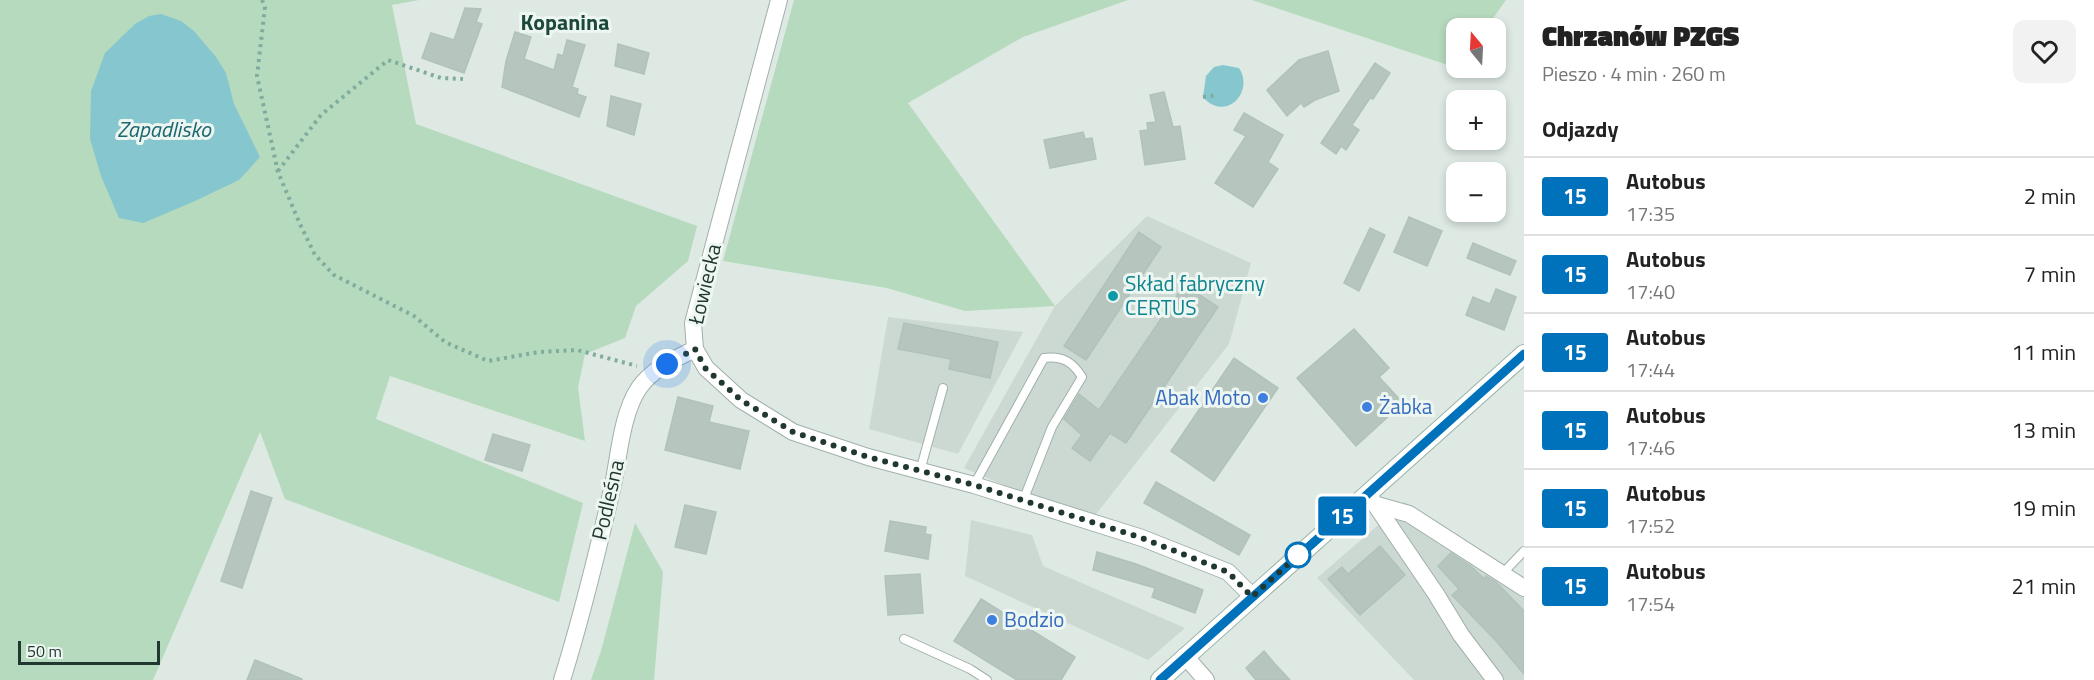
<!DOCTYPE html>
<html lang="pl">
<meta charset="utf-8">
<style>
body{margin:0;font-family:"Titillium Web",sans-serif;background:#f2f2f2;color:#222;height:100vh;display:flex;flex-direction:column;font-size:22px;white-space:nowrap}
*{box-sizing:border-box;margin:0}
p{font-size:20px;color:#767676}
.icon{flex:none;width:33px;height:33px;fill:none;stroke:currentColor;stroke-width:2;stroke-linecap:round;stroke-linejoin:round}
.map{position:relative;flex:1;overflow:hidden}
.sheet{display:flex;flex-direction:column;background:#fff;width:570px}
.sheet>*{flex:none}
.badge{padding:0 12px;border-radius:4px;font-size:21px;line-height:39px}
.needle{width:39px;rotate:342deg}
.buttons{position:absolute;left:1446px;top:18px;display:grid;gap:12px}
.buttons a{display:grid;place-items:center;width:60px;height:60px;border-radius:12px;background:#fff;box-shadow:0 3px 9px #0003;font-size:30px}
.scale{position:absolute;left:18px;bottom:15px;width:142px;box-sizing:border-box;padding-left:6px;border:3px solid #203830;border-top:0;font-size:16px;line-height:21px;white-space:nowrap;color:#203830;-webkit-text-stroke:4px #eef6f1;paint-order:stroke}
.you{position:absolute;width:30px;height:30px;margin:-15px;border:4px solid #fff;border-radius:50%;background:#1a73e8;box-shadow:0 0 0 9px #1a73e833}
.map>.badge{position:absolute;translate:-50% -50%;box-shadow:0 0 0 3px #fff}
h2{padding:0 18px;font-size:22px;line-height:54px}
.round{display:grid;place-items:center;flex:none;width:63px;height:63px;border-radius:12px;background:#f2f2f2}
.headline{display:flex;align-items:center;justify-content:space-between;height:102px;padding:0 18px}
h1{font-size:28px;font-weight:800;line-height:45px}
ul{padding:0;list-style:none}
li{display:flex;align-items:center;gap:18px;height:78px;padding:0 18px;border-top:2px solid #e0e0e0}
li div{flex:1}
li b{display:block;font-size:22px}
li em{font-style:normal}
li .badge{min-width:66px;font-weight:700;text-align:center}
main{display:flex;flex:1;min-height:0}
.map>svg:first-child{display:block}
.built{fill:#ccd9d2}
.green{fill:#b6dabe}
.water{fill:#86c6ce}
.building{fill:#b6c6bf;stroke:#b0c2ba;stroke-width:1.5}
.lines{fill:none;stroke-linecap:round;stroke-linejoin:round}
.lane-casing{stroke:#a1b0aa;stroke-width:10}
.street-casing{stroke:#a1b0aa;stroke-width:18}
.secondary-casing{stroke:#9db4ab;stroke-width:20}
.path{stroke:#7fac9c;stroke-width:4;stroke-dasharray:3 4.5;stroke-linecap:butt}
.lane{stroke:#fff;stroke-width:8}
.street{stroke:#fff;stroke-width:16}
.secondary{stroke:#fff;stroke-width:18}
.line-casing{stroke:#fff;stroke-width:14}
.line{stroke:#0072bc;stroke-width:9}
.walk{stroke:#203830;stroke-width:6;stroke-dasharray:0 10.8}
.culture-dot{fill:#0f9aa8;stroke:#eef6f1;stroke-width:2}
.shop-dot{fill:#3f7fe0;stroke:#eef6f1;stroke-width:2}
.stop-dot{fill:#fff;stroke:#0072bc;stroke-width:3}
.labels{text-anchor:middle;stroke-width:6;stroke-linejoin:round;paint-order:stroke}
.street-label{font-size:21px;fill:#203830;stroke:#eef6f1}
.culture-label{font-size:21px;fill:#0d838f;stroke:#eef6f1;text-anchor:start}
.shop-label{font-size:21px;fill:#366cbe;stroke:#eef6f1;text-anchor:start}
.neighbourhood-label{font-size:22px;font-weight:bold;fill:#1d493c;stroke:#eef6f1}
.water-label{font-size:22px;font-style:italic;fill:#1c6771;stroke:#eef6f1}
</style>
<main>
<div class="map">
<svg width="1524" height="680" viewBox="0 0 1524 680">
<rect width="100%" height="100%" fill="#dee9e3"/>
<g class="built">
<polygon points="1147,216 1251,263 1229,344 1090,522 964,468 1055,306"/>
<polygon points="888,317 1023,332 958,454 869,429"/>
<polygon points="1405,502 1524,591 1524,680 1414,680 1317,578"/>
<polygon points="971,520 1032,535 1043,566 1185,628 1148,660 965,576"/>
</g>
<g class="green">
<polygon points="0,0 419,0 392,5 416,124 697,226 688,261 636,306 625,338 585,354 578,387 585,441 390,376 376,419 583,503 559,602 285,499 260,432 153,680 0,680"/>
<polygon points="794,0 1128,0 1023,37 908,103 1055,306 965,311 887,288 723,261"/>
<polygon points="1252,0 1506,0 1486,28 1456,28 1457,68"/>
<polygon points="635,523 663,572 654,680 591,680 601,651"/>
</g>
<g class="water">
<polygon points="161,14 181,21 194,31 216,57 226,73 234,104 260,157 239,180 193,202 143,223 119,218 101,176 90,139 91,91 105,53 135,24 149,16"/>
<path d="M1223,65L1239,68C1255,92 1225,123 1203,97L1206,76L1214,67Z"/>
</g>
<g class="building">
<polygon points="465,8 481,9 476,22 482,24 464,73 422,58 431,33 454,40"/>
<polygon points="515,32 531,37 524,59 554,70 558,54 563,56 567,40 585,45 572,87 578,89 577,94 586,97 579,117 502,87 506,61"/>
<polygon points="618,44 649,53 644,74 615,66"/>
<polygon points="1328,51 1339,91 1315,100 1304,107 1301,103 1287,116 1267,90 1299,60"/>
<polygon points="1375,63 1390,73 1373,99 1370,98 1352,125 1359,130 1346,150 1341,146 1336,154 1321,143"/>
<polygon points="1164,92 1173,127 1180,126 1185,159 1145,165 1140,131 1148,130 1147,123 1156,122 1150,95"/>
<polygon points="611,96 641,104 634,135 607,126"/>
<polygon points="1244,113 1283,135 1268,162 1278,169 1253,207 1215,183 1246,136 1234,130"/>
<polygon points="1083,132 1085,139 1092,138 1096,159 1050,168 1044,140"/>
<polygon points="1409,217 1442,231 1427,266 1394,252"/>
<polygon points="1370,228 1385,235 1359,291 1344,283"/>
<polygon points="1139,232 1161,247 1086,360 1064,346"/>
<polygon points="1473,243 1516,261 1510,275 1467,258"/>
<polygon points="1184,285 1218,307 1126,443 1110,433 1090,461 1072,448 1082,435 1064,419 1079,394 1099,410"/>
<polygon points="1496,289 1516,297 1504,330 1466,315 1473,297 1490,304"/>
<polygon points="904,323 998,342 990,378 949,369 951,359 898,349"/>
<polygon points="1354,329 1389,368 1379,377 1403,403 1356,446 1297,378"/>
<polygon points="1234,358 1278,388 1214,481 1171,451"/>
<polygon points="678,397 713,406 709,422 749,431 740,469 665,450"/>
<polygon points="493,434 530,445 522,471 485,460"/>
<polygon points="1156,482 1250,535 1239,555 1144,503"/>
<polygon points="251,491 272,498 242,588 221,581"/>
<polygon points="685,505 716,512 706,554 675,547"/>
<polygon points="890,521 926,527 925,534 931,535 928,559 885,551"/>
<polygon points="1380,546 1405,575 1360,615 1328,579 1342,567 1348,574"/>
<polygon points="1097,552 1136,564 1203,590 1195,613 1152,597 1155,588 1093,570"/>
<polygon points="1451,553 1472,567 1484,579 1486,576 1496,582 1524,611 1524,674 1497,642 1452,595 1459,589 1438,566"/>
<polygon points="920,574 923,613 888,615 885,576"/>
<polygon points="981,599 1075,657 1061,680 1017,680 954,641"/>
<polygon points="1264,651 1275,664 1290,680 1256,680 1246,668"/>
<polygon points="255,660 302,679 302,680 247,680"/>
</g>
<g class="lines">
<defs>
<g id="lane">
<polyline points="920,471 943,388"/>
<path d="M974,485L1044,358C1062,356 1072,361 1082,377L1052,427L1023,501"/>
<polyline points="1502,574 1524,551"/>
<polyline points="904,639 970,669 987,680"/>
</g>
<g id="street">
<polyline points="779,0 693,323 695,349 706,368 741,400 793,432 868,457 974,485 1142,538 1228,572 1253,597"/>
<polyline points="1368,494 1436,594 1461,635 1495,680"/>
<polyline points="1377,505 1409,514 1524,588"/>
<polyline points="1185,656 1206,680"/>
<path d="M562,680C582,616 598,550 613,485C619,455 622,413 639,388C652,369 675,359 695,349"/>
</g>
<polyline id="secondary" points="1160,680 1524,354"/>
</defs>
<use href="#lane" class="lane-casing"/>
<use href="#street" class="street-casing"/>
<use href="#secondary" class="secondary-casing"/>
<g class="path">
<polyline points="262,0 265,7 257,76 278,172 299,222 315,255 334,275 414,316 445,342 488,361 539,352 577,350 637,366"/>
<polyline points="1203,97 1217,95"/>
<polyline points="278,171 321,115 388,60 441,78 463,79"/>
</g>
<use href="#lane" class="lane"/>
<use href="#street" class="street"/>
<use href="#secondary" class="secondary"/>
</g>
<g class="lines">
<defs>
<polyline id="line" points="1160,680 1524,354"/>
</defs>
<use href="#line" class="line-casing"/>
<use href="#line" class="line"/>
<polyline class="walk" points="667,364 695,349 705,368 741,400 793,432 868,457 974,485 1142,538 1228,572 1252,597 1304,550 1298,555"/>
</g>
<circle class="culture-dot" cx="1113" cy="296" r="6"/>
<g class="shop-dot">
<circle cx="1263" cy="398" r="6"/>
<circle cx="1367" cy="407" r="6"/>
<circle cx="992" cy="620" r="6"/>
</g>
<circle class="stop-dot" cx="1298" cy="555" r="12"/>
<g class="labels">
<g class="street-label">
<text transform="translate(705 284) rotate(-77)" y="7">Łowiecka</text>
<text transform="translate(608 500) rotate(-77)" y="7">Podleśna</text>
</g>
<g class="culture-label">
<text x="1125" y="291">Skład fabryczny<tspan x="1125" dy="24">CERTUS</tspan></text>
</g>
<g class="shop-label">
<text x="1251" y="405" text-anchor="end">Abak Moto</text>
<text x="1379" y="414">Żabka</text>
<text x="1004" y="627">Bodzio</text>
</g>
<g class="neighbourhood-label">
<text x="565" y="30">Kopanina</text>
</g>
<g class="water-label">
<text x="164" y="137">Zapadlisko</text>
</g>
</g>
</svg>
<div class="buttons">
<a><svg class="needle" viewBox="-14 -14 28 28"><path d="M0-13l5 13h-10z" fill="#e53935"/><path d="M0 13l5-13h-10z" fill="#767676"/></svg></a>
<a>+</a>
<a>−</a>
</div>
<div class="scale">50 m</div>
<div class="you" style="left:667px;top:364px"></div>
<b class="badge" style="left:1342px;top:516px;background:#0072bc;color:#fff">15</b>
</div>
<section class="sheet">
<div class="headline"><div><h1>Chrzanów PZGS</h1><p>Pieszo · 4 min · 260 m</p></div><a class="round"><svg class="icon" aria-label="heart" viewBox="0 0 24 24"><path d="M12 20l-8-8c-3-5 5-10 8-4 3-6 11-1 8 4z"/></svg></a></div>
<h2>Odjazdy</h2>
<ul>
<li><span class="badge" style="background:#0072bc;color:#fff">15</span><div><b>Autobus</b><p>17:35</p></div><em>2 min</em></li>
<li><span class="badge" style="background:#0072bc;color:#fff">15</span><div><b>Autobus</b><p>17:40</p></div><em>7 min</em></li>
<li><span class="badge" style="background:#0072bc;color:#fff">15</span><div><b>Autobus</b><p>17:44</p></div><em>11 min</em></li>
<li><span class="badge" style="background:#0072bc;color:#fff">15</span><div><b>Autobus</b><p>17:46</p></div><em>13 min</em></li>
<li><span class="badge" style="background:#0072bc;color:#fff">15</span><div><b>Autobus</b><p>17:52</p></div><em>19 min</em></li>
<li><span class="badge" style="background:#0072bc;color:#fff">15</span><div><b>Autobus</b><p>17:54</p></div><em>21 min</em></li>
</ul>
</section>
</main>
